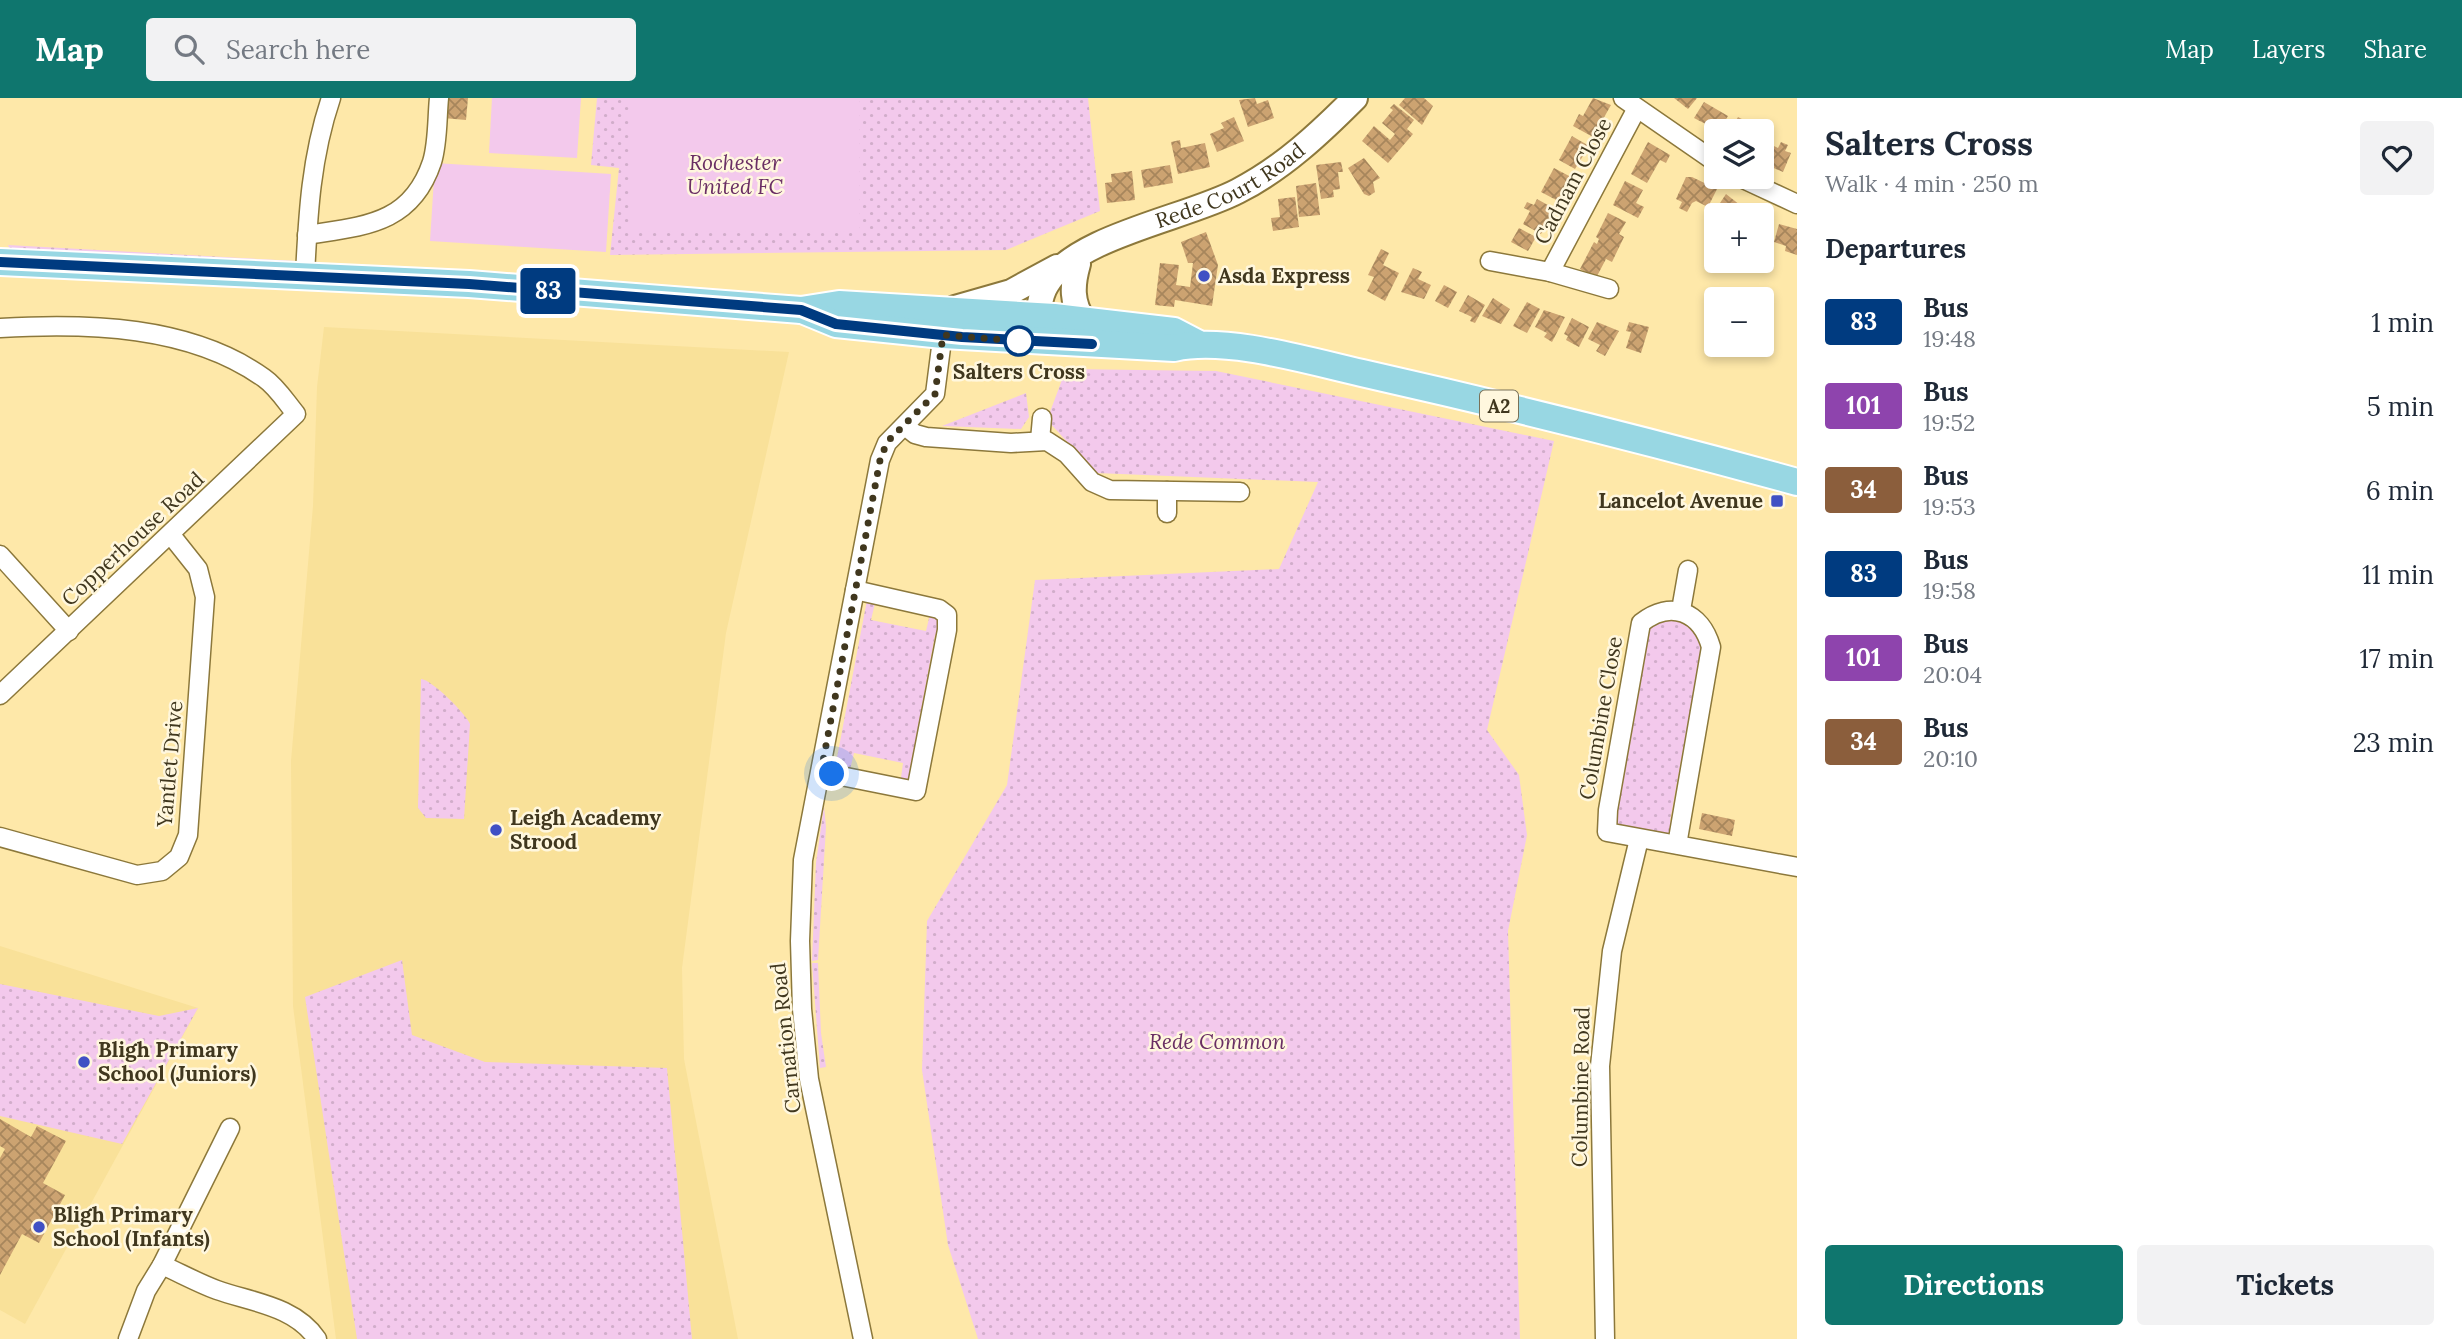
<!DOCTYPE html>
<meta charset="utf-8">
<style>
body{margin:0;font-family:Lora,serif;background:#f2f2f3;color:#1f2937;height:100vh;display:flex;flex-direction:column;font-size:26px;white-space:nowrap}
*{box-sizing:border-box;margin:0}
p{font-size:23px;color:#747a83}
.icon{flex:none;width:38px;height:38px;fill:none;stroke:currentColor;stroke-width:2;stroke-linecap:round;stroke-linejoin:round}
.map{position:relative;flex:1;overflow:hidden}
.details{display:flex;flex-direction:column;background:#fff;width:665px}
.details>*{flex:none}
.badge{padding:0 14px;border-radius:5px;font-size:24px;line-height:46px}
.fabs{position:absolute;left:1704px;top:21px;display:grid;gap:14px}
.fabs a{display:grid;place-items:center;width:70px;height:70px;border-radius:7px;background:#fff;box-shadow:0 4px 10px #0003;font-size:35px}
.you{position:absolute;width:35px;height:35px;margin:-18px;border:5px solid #fff;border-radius:50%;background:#1a73e8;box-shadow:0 0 0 10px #1a73e833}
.map>.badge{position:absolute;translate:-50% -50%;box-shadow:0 0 0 4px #fff}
h2{padding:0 28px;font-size:26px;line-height:63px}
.round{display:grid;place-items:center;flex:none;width:74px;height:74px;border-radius:7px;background:#f2f2f3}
.summary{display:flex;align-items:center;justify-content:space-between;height:119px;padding:0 28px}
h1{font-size:33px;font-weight:800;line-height:52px}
.primary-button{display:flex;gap:14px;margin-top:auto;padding:14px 28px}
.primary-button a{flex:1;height:80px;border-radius:7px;background:#0f766e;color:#fff;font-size:28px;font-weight:800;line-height:80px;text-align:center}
.primary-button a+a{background:#f2f2f3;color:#1f2937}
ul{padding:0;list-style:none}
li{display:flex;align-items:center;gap:21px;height:84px;padding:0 28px}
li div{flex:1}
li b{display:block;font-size:26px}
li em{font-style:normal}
li .badge{min-width:77px;font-weight:700;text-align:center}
header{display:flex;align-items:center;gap:42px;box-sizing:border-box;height:98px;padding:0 35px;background:#0f766e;color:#fff}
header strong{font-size:33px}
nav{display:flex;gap:38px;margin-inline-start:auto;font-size:24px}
.search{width:490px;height:63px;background:#f2f2f3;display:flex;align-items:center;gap:18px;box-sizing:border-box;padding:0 24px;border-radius:7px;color:#747a83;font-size:26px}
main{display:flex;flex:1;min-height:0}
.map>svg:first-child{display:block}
.built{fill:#f9e199}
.green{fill:url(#green-dots)}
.pitch{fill:#f3c9ec}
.building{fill:url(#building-cross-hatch)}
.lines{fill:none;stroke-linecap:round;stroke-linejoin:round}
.street-casing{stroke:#8c783b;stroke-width:21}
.secondary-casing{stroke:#8c783b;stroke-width:28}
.primary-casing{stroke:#fff;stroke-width:30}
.street{stroke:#fff;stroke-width:18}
.secondary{stroke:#fff;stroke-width:24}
.primary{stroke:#98d7e3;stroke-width:26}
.line-casing{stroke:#fff;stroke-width:16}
.line{stroke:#003b80;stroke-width:10}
.walk{stroke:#40371e;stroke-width:7;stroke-dasharray:0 12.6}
.poi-dot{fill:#4050c4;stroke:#fff7de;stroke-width:2.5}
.stop-dot{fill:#fff;stroke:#003b80;stroke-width:3.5}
.labels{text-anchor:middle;stroke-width:5;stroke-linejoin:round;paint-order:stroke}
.shield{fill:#fff7de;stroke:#797158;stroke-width:2}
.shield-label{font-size:19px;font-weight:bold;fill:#40371e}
.park-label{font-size:21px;font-style:italic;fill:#6a2e64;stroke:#fff7de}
.street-label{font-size:21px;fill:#40371e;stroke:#fff7de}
.poi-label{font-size:21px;font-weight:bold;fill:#40371e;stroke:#fff7de;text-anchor:start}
.stop-label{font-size:21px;font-weight:bold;fill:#40371e;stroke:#fff7de}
</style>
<header>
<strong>Map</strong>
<div class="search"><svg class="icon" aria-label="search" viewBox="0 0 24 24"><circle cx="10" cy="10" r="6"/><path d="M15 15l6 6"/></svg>Search here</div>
<nav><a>Map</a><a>Layers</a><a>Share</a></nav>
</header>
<main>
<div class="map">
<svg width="1797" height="1241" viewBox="0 0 1797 1241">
<defs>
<pattern id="green-dots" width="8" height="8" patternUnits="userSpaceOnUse" patternTransform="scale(1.75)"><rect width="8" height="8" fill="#f3c9ec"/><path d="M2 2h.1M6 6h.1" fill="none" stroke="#d1adca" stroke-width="1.8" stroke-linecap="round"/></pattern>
<pattern id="building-cross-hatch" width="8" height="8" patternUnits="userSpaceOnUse" patternTransform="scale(1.75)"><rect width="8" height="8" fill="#cca371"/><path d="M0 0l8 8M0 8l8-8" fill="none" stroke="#a7865c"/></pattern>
</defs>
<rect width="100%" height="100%" fill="#fee8a9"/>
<g class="built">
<polygon points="324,229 789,254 726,535 682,870 684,961 738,1241 336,1241 293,908 291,663 313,408 317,289"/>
<polygon points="0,848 198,910 25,1226 0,1212"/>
</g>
<g class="green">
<polygon points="597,0 1088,0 1100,113 1006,152 610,157 619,70 591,67"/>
<polygon points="8,147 296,163 295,166 11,153"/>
<polygon points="1066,271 1216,273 1554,343 1487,632 1519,677 1527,737 1508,833 1520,1241 978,1241 948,1147 922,972 927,823 1007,687 1035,482 1279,471 1318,384 1096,375 1047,322"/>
<polygon points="1026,295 1029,319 1021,331 942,328"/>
<polygon points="876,501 871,522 926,533 931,512 938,518 942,532 935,537 911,667 914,676 900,687 903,665 854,655 849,676 835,670 867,502"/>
<polygon points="1680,521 1697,535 1702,548 1670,723 1677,725 1669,741 1612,729 1647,532 1656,522"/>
<path d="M421,581C431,581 466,616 470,626L464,721L426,720L418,710Z"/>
<polygon points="824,708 826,729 818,862 812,863 816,765"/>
<polygon points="402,862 412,937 485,964 667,970 692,1241 357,1241 305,899"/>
<polygon points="812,865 818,865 821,935 826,969 820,970"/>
<polygon points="0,886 159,918 198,910 122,1046 0,1018"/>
</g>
<g class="pitch">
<polygon points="492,0 581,0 577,60 489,55"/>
<polygon points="630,0 859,0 859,134 630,133"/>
<polygon points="435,65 611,76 606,154 430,143"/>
</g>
<g class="building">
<polygon points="445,0 468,0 466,22 443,20"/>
<polygon points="1255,0 1257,6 1268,2 1274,20 1248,29 1239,2"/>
<polygon points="1405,0 1424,0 1433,8 1422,27 1399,7"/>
<polygon points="1593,0 1611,7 1593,39 1573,28 1579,16 1583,18"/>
<polygon points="1674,0 1697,0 1688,11"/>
<polygon points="1704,4 1728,18 1719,33 1694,20"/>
<polygon points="1394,6 1414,22 1407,31 1413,36 1388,65 1362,43 1374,28 1390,42 1395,36 1382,25 1393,12 1390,10"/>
<polygon points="1234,19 1244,43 1217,54 1210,36 1224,30 1221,25"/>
<polygon points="1738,19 1749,25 1744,33 1730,33"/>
<polygon points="1572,38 1589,48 1575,71 1559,62"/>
<polygon points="1180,42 1181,50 1205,45 1210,69 1178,76 1171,44"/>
<polygon points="1648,44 1670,57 1666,65 1660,62 1647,85 1631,76"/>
<polygon points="1766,44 1778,50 1781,44 1788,47 1785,53 1791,55 1783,74 1762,65"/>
<polygon points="1364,60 1380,80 1373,84 1375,94 1369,98 1364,96 1348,70"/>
<polygon points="1341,64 1343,74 1338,74 1340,91 1333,92 1334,99 1321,101 1316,67"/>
<polygon points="1170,67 1173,85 1144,90 1141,72"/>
<polygon points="1554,70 1571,79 1558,103 1541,94"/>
<polygon points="1132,73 1135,102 1107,105 1105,85 1112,84 1111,76"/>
<polygon points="1686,79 1692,79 1717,91 1708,109 1696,103 1692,105 1687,114 1679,110 1682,104 1676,101"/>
<polygon points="1625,83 1643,92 1636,105 1644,109 1638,120 1613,107"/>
<polygon points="1316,85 1320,117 1299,119 1296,88"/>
<polygon points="1726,96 1740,107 1735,117 1714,114"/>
<polygon points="1295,99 1299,129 1273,133 1271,120 1280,119 1278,101"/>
<polygon points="1537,101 1555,111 1541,136 1523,126 1530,113 1524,110 1527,104 1534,107"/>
<polygon points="1747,109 1771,122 1762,139 1762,117 1743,117"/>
<polygon points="1608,115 1626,124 1619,136 1624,139 1612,164 1606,161 1596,180 1580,171 1594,144 1597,146 1599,141 1596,139"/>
<polygon points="1779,126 1797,131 1797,157 1785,153 1786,148 1774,144"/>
<polygon points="1519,130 1536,139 1528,153 1511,144"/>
<polygon points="1206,134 1218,167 1212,208 1175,202 1174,209 1155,207 1160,165 1179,167 1176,187 1190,189 1193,165 1188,165 1181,144"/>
<polygon points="1381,151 1389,155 1383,167 1399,175 1385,203 1367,193 1374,179 1368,177"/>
<polygon points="1413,170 1422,174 1418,181 1431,187 1424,201 1401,194"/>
<polygon points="1444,187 1457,194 1448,210 1435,203"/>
<polygon points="1468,197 1485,207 1475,225 1470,223 1472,219 1459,213"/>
<polygon points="1493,200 1510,211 1501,226 1482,218"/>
<polygon points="1527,204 1540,211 1527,235 1513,228"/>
<polygon points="1544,212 1565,219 1552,244 1544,239 1547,235 1535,229"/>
<polygon points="1572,220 1589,229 1579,249 1566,242 1568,238 1564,236"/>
<polygon points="1597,224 1619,233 1605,258 1596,253 1600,247 1588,241"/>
<polygon points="1629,224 1649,229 1641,255 1626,250 1631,234 1626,233"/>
<polygon points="1702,715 1735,722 1732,738 1699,731"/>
<polygon points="0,1021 31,1039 37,1028 66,1043 43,1085 65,1097 39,1145 22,1136 0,1177 0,1060 5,1051 0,1048"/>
</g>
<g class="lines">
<defs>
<g id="street">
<polyline points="1623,0 1717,65"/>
<polyline points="1739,79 1797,106"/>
<path d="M307,137C363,128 411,127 432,64C438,45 437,20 439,0"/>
<polyline points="1490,163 1550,174 1636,12"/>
<polyline points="1550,174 1609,191"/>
<path d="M305,177C308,116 311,59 331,0"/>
<path d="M0,230C87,225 190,227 264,280C277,289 286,304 296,316L0,597"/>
<polyline points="905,328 915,336 926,339 1011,345 1047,343 1067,356 1092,384 1110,392 1240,394"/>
<polyline points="1040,342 1042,320"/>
<polyline points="1167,415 1167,393"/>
<polyline points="0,457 69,533"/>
<polyline points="1681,512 1688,472"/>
<polyline points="821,674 916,693 947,532 947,517 939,511 855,492"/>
<polyline points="0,739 137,777 162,773 179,759 188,737 205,499 198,471 171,437"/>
<path d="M1677,747L1711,549C1701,514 1671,501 1641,525L1608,712L1607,734L1797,769"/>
<path d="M162,1167C180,1175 198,1185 217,1192C251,1204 295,1208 317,1241"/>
<polyline points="128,1241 146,1193 162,1167 230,1030"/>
<polyline points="863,1241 809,981 802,911 800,843 803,762 880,362 887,345 935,296 944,226"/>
<polyline points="1605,1241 1600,968 1612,853 1639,741"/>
</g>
<g id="secondary">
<path d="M1078,166C1072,187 1071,205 1084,223"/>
<polyline points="955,210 1011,194 1057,169"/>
<path id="s1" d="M1037,238C1038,221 1038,200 1047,186C1076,138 1187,120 1238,93C1283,70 1320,35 1355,0"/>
</g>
<g id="primary">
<polyline points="0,164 469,186 801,212 839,206 1054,219 1174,233 1197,245"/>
<path d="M802,212L836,226L943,237L1174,250C1226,238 1309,263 1362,275C1508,308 1653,344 1797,384"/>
</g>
</defs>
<use href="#street" class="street-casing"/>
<use href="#secondary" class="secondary-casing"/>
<use href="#primary" class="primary-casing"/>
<use href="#street" class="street"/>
<use href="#secondary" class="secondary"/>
<use href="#primary" class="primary"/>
</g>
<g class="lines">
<defs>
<polyline id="line" points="0,164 469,186 801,212 836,226 962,239 1092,246"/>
</defs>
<use href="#line" class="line-casing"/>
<use href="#line" class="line"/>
<polyline class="walk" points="832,676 821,674 881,357 890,341 935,296 943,237 1019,243"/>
</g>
<g class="poi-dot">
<circle cx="1204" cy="178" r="7"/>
<rect x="1770" y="396" width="14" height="14" rx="3.5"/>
<circle cx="496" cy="732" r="7"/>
<circle cx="84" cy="964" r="7"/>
<circle cx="39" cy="1129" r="7"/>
</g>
<circle class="stop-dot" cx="1019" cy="243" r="14"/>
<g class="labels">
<rect class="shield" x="1480" y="292.5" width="38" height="31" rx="5"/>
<g class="shield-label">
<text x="1499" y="315">A2</text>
</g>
<g class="park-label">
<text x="735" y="72">Rochester<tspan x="735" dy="24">United FC</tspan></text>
<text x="1217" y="951">Rede Common</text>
</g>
<g class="street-label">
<text transform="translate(1573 83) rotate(-62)" y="7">Cadnam Close</text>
<text dy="7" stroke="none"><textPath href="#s1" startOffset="264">Rede Court Road</textPath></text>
<text transform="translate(133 441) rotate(-43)" y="7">Copperhouse Road</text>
<text transform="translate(1601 620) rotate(-80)" y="7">Columbine Close</text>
<text transform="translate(170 666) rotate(-85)" y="7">Yantlet Drive</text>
<text transform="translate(786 940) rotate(-96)" y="7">Carnation Road</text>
<text transform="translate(1581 989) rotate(-89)" y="7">Columbine Road</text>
</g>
<g class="poi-label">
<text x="1218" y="185">Asda Express</text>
<text x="1763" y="410" text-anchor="end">Lancelot Avenue</text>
<text x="510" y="727">Leigh Academy<tspan x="510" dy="24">Strood</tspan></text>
<text x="98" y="959">Bligh Primary<tspan x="98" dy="24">School (Juniors)</tspan></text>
<text x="53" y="1124">Bligh Primary<tspan x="53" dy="24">School (Infants)</tspan></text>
</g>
<g class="stop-label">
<text x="1019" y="281">Salters Cross</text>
</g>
</g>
</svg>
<div class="fabs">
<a><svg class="icon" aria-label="layers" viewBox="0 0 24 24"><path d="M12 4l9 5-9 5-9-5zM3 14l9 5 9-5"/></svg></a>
<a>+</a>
<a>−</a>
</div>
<div class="you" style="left:832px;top:676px"></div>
<b class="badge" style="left:548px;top:193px;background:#003b80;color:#fff">83</b>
</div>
<section class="details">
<div class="summary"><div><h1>Salters Cross</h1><p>Walk · 4 min · 250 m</p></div><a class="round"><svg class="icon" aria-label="heart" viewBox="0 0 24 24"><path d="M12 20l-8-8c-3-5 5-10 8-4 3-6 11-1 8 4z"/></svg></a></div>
<h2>Departures</h2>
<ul>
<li><span class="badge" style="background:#003b80;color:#fff">83</span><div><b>Bus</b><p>19:48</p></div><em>1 min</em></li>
<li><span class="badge" style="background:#8e44ad;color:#fff">101</span><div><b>Bus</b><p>19:52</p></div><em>5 min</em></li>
<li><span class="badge" style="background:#8b5e3c;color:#fff">34</span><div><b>Bus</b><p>19:53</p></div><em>6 min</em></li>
<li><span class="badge" style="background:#003b80;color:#fff">83</span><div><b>Bus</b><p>19:58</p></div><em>11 min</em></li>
<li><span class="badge" style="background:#8e44ad;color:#fff">101</span><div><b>Bus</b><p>20:04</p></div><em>17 min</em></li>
<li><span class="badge" style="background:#8b5e3c;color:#fff">34</span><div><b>Bus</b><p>20:10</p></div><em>23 min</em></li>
</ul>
<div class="primary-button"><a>Directions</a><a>Tickets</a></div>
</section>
</main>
